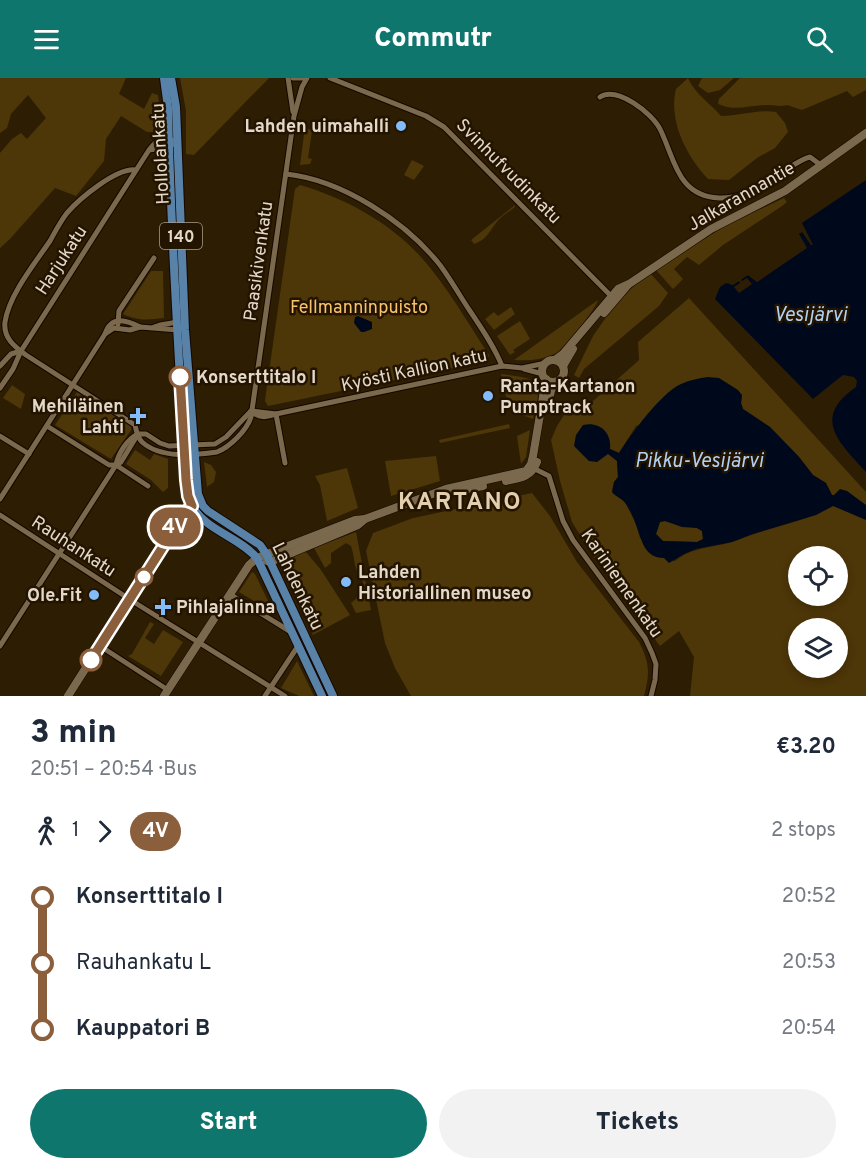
<!DOCTYPE html>
<meta charset="utf-8">
<style>
body{margin:0;font-family:Overpass,sans-serif;background:#f2f2f3;color:#1f2937;height:100vh;display:flex;flex-direction:column;font-size:22px;white-space:nowrap}
*{box-sizing:border-box;margin:0}
p{font-size:20px;color:#747a83}
.icon{flex:none;width:33px;height:33px;fill:none;stroke:currentColor;stroke-width:2;stroke-linecap:round;stroke-linejoin:round}
.map{position:relative;height:618px;overflow:hidden}
.drawer{display:flex;flex-direction:column;background:#fff;flex:1}
.drawer>*{flex:none}
.badge{padding:0 12px;border-radius:20px;font-size:21px;line-height:39px}
.controls{position:absolute;left:788px;top:468px;display:grid;gap:12px}
.controls a{display:grid;place-items:center;width:60px;height:60px;border-radius:50%;background:#fff;box-shadow:0 3px 9px #0003;font-size:30px}
.map>.badge{position:absolute;translate:-50% -50%;box-shadow:0 0 0 3px #fff}
.legs{display:flex;align-items:center;gap:9px;height:66px;padding:0 30px;font-size:20px}
.legs p{margin-inline-start:auto}
.summary{display:flex;align-items:center;justify-content:space-between;height:102px;padding:0 30px}
h1{font-size:33px;font-weight:800;line-height:45px}
.action{display:flex;gap:12px;margin-top:auto;padding:12px 30px}
.action a{flex:1;height:69px;border-radius:36px;background:#0f766e;color:#fff;font-size:24px;font-weight:800;line-height:69px;text-align:center}
.action a+a{background:#f2f2f3;color:#1f2937}
ul{padding:0 30px;list-style:none}
li{display:flex;align-items:center;gap:21px;height:66px;font-size:22px}
li i{display:grid;place-items:center;width:9px;height:100%;margin:0 8px;background:currentColor}
li i::after{content:'';width:15px;height:15px;margin:-8px;border:4px solid;border-radius:50%;background:#fff}
li p{margin-inline-start:auto}
li:first-child i{background:linear-gradient(#0000 50%,currentColor 0)}
li:last-child i{background:linear-gradient(currentColor 50%,#0000 0)}
header{display:flex;justify-content:space-between;align-items:center;height:78px;padding:0 30px;background:#0f766e;color:#fff;font-size:27px;font-weight:800}
.map>svg:first-child{display:block}
.green{fill:#4d3608;fill-rule:evenodd}
.water{fill:#00091c;fill-rule:evenodd}
.pier{fill:#2d1d03}
.lines{fill:none;stroke-linecap:round;stroke-linejoin:round}
.street-casing{stroke:#150700;stroke-width:7}
.secondary-casing{stroke:#150700;stroke-width:9}
.primary-casing{stroke:#150700;stroke-width:10}
.street{stroke:#7b694d;stroke-width:5}
.secondary{stroke:#7b694d;stroke-width:8}
.primary{stroke:#5982a9;stroke-width:8}
.line-1-casing{stroke:#fff;stroke-width:14}
.line-1{stroke:#8b5e3c;stroke-width:9}
.poi-dot{fill:#83bcfb;stroke:#231400;stroke-width:2}
.stop-1-dot{fill:#fff;stroke:#8b5e3c;stroke-width:3}
.labels{text-anchor:middle;stroke-width:5;stroke-linejoin:round;paint-order:stroke}
.shield{fill:#231400;stroke:#a99d8d;stroke-width:1.5}
.shield-label{font-size:16px;font-weight:bold;fill:#e3d8c9}
.poi-label{font-size:18px;font-weight:bold;fill:#e3d8c9;stroke:#231400;text-anchor:end}
.street-label{font-size:18px;fill:#e3d8c9;stroke:#231400}
.park-label{font-size:18px;fill:#f8c36c;stroke:#231400}
.stop-label{font-size:18px;font-weight:bold;fill:#e3d8c9;stroke:#231400;text-anchor:start}
.water-label{font-size:20px;font-style:italic;fill:#b1d1f4;stroke:#231400}
.district-label{font-size:24px;font-weight:bold;letter-spacing:1.5px;fill:#e3ceaf;stroke:#231400}
</style>
<header><svg class="icon" aria-label="menu" viewBox="0 0 24 24"><path d="M4 6h16M4 12h16M4 18h16"/></svg>Commutr<svg class="icon" aria-label="search" viewBox="0 0 24 24"><circle cx="10" cy="10" r="6"/><path d="M15 15l6 6"/></svg></header>
<div class="map">
<svg width="866" height="618" viewBox="0 0 866 618">
<rect width="100%" height="100%" fill="#2d1d03"/>
<g class="green">
<polygon points="0,0 126,0 119,16 144,31 152,15 158,17 160,33 153,54 147,54 121,38 106,61 104,83 76,118 55,110 10,161 0,170 0,75 12,61 21,55 27,61 46,40 28,17 11,36 7,50 0,55"/>
<polygon points="180,0 269,0 194,77 186,76 186,33"/>
<path d="M688,0C695,16 710,25 721,38C739,38 760,31 776,34L785,45L788,54L775,70L757,80L729,102L708,101C687,79 668,43 676,11Z"/>
<polygon points="702,0 734,0 720,12 708,15 698,8"/>
<path d="M740,0H866V12L853,19L847,13L802,32L787,27C780,29 776,27 768,27C749,27 736,34 718,26L719,21Z"/>
<polygon points="305,49 312,53 308,80 312,81 310,86 300,87"/>
<polygon points="412,82 424,88 414,102 404,97"/>
<path d="M300,107C345,120 389,144 421,179C447,208 467,244 489,277L487,283L268,328L265,323L266,315L295,111Z"/>
<polygon points="784,120 787,124 782,128 723,167 699,187 687,179 674,191 683,201 673,211 656,192 723,149"/>
<path d="M515,127V129C509,134 500,139 496,145C490,153 485,163 474,166L471,162Z"/>
<path d="M151,193H163L164,240C149,242 137,243 123,236Z"/>
<polygon points="649,194 668,215 659,228 584,291 579,300 574,297 593,258 616,225"/>
<path d="M689,220L866,414V618H690L694,579L679,553L660,568L591,475L572,444L560,403L551,362L557,348L572,324H592L639,282L638,264ZM742,317L741,325L743,331L770,349L799,379L813,397L826,405L832,417L833,428C808,442 781,447 754,456C746,458 739,462 732,464C711,470 692,469 675,483L664,480L640,460L636,446L625,424L612,414L614,404L618,399L617,383L610,371L619,375L636,348ZM798,478H837V518H798ZM798,550H837V590H798Z"/>
<path d="M598,222C596,231 564,270 556,275C543,282 528,283 514,282Z"/>
<polygon points="511,229 515,236 494,252 485,241 494,234 498,238"/>
<polygon points="520,243 530,261 513,272 515,274 510,277 497,258"/>
<path d="M501,296C539,301 544,300 533,341L509,332Z"/>
<polygon points="12,307 25,316 21,331 3,320"/>
<polygon points="77,314 131,348 131,352 111,381 55,347"/>
<polygon points="509,346 510,350 440,365 439,362"/>
<polygon points="530,352 526,379 521,386 517,358"/>
<polygon points="135,372 150,382 154,376 168,381 168,410 163,414 151,402 126,386"/>
<polygon points="436,378 440,403 391,418 385,383"/>
<polygon points="204,384 211,387 216,394 214,404 207,409"/>
<polygon points="347,390 358,430 327,443 320,407 315,398"/>
<path d="M532,415L550,438L577,484L639,564C650,585 650,596 644,618H411L395,590L385,565L366,473L373,455L413,440Z"/>
<polygon points="665,443 697,450 702,453 703,461 697,464 663,463 656,456 660,444"/>
<path d="M356,454L371,532L356,535L351,525C374,508 361,507 355,487C354,481 353,474 351,468L346,465L331,475V485L325,490L314,470Z"/>
<polygon points="306,474 321,492 350,537 313,557 278,483 285,479"/>
<polygon points="252,494 255,496 274,535 239,514"/>
<polygon points="150,544 154,546 145,560 154,566 163,552 183,564 161,598 128,578 132,576"/>
<polygon points="297,583 314,618 299,618 281,610"/>
</g>
<g class="water">
<path d="M866,102V394C839,364 811,340 856,309L857,303L854,299L843,297L813,321L715,221L720,209L726,205L733,207L748,197L757,204L807,170L799,156L802,154L811,167H813L802,145Z"/>
<polygon points="358,238 372,244 372,251 364,254 361,254 354,245 355,239"/>
<path d="M708,299L719,300L738,312L742,317L741,325L743,331L770,349L799,379L813,397L826,405L832,417H834L840,411L847,413L866,427V442L833,428L816,437L753,456L732,464L696,471L684,476L669,485L664,480C644,480 642,462 636,447C634,440 630,432 626,426C622,420 616,419 612,414L614,404L618,399L617,383L608,376L597,384L589,383L574,368L576,357L583,347C599,343 612,354 610,371L619,375C631,356 661,315 681,306C690,302 699,300 708,299ZM665,443L682,449L697,450L702,453L703,461L697,464L663,463L656,456L660,444Z"/>
</g>
<polygon class="pier" points="778,186 780,188 757,204 748,197 741,201 742,203 747,200 752,206 739,215 734,209 740,205 739,203 732,207 727,203 732,204 747,194 757,200"/>
<g class="lines">
<defs>
<g id="street">
<polyline points="288,0 293,34"/>
<polyline points="293,0 304,0"/>
<polyline points="330,0 426,38 444,49 614,221"/>
<path d="M600,19C617,8 652,35 660,51C675,81 677,118 719,120C739,121 762,108 778,97C789,91 798,82 810,79L822,88"/>
<path d="M136,92C117,89 79,121 67,135C60,144 55,154 50,163C35,185 9,217 5,244C3,260 15,269 26,277L135,347C136,352 138,360 142,364C161,381 195,377 217,374C230,369 247,352 251,339L294,38L302,9L307,0"/>
<path d="M286,96C342,102 405,143 440,187C451,202 460,218 470,233C482,251 494,268 502,288"/>
<polyline points="118,246 119,233 154,180"/>
<polyline points="154,249 160,247 178,244"/>
<polyline points="105,256 114,250 130,252 140,249 178,252"/>
<polyline points="0,288 11,276 21,273"/>
<polyline points="524,291 543,296"/>
<path d="M0,310L13,291L21,273L149,72C157,61 164,57 176,64L169,69L149,72"/>
<path d="M251,333C259,340 266,340 276,336L502,288L522,290L546,285"/>
<polyline points="251,333 276,336"/>
<polyline points="276,336 285,385"/>
<polyline points="47,348 109,387 116,387 148,408"/>
<polyline points="138,356 146,356 160,365 169,368 215,366 226,359 251,333"/>
<polyline points="0,358 29,376"/>
<polyline points="116,387 121,384 138,356"/>
<polyline points="531,389 549,398 563,443 573,462 645,560 652,575 656,586 655,602 651,618"/>
<path d="M0,421L105,256C111,238 125,241 140,249"/>
<polyline points="0,437 137,526 285,618"/>
<polyline points="231,517 291,554"/>
<path d="M0,568L116,387C118,376 127,361 138,356"/>
<polyline points="100,568 168,612"/>
<polyline points="265,618 298,568"/>
</g>
<g id="secondary">
<polyline points="604,235 627,208"/>
<polyline points="555,282 563,276 618,211 629,206 711,151 785,113 866,55"/>
<circle cx="553" cy="293" r="11"/>
<polyline points="563,288 573,271"/>
<polyline points="547,331 551,313 555,304"/>
<path d="M506,403C521,400 531,399 537,384"/>
<polyline points="439,416 483,408"/>
<polyline points="267,483 270,484 358,447 365,441"/>
<polyline points="68,618 185,434 196,425"/>
<polyline points="164,618 249,487 257,480 355,442 365,441 446,411 526,393 531,386 533,378 546,301"/>
</g>
<g id="primary">
<path d="M164,0L168,30C170,132 176,234 182,335C183,359 180,405 191,426C204,452 238,458 257,480L322,618"/>
<polyline points="171,0 176,29 185,252 198,416 203,428 208,433 260,467 267,477 333,618"/>
</g>
</defs>
<use href="#street" class="street-casing"/>
<use href="#secondary" class="secondary-casing"/>
<use href="#primary" class="primary-casing"/>
<use href="#street" class="street"/>
<use href="#secondary" class="secondary"/>
<use href="#primary" class="primary"/>
</g>
<g class="lines">
<defs>
<polyline id="line-1" points="91,582 185,434 192,428 188,418 186,402 180,299"/>
</defs>
<use href="#line-1" class="line-1-casing"/>
<use href="#line-1" class="line-1"/>
</g>
<g class="poi-dot">
<circle cx="401" cy="48" r="6"/>
<circle cx="488" cy="318" r="6"/>
<path d="M135 329h6v6h6v6h-6v6h-6v-6h-6v-6h6z"/>
<circle cx="346" cy="504" r="6"/>
<circle cx="94" cy="517" r="6"/>
<path d="M160 520h6v6h6v6h-6v6h-6v-6h-6v-6h6z"/>
</g>
<g class="stop-1-dot">
<circle cx="180" cy="299" r="10"/>
<circle cx="144" cy="499" r="8"/>
<circle cx="91" cy="582" r="10"/>
</g>
<g class="labels">
<rect class="shield" x="160" y="145" width="42" height="26" rx="4.5"/>
<g class="shield-label">
<text x="181" y="164">140</text>
</g>
<g class="poi-label">
<text x="389" y="54">Lahden uimahalli</text>
<text x="500" y="314" text-anchor="start">Ranta-Kartanon<tspan x="500" dy="21">Pumptrack</tspan></text>
<text x="124" y="334">Mehiläinen<tspan x="124" dy="21">Lahti</tspan></text>
<text x="358" y="500" text-anchor="start">Lahden<tspan x="358" dy="21">Historiallinen museo</tspan></text>
<text x="82" y="523">Ole.Fit</text>
<text x="176" y="535" text-anchor="start">Pihlajalinna</text>
</g>
<g class="street-label">
<text transform="translate(160 76) rotate(-93)" y="6">Hollolankatu</text>
<text transform="translate(509 93) rotate(45)" y="6">Svinhufvudinkatu</text>
<text transform="translate(741 118) rotate(-30)" y="6">Jalkarannantie</text>
<text transform="translate(61 182) rotate(-57)" y="6">Harjukatu</text>
<text transform="translate(258 183) rotate(-82)" y="6">Paasikivenkatu</text>
<text transform="translate(414 292) rotate(-12)" y="6">Kyösti Kallion katu</text>
<text transform="translate(74 468) rotate(33)" y="6">Rauhankatu</text>
<text transform="translate(622 505) rotate(55)" y="6">Kariniemenkatu</text>
<text transform="translate(298 508) rotate(64)" y="6">Lahdenkatu</text>
</g>
<g class="park-label">
<text x="359" y="235">Fellmanninpuisto</text>
</g>
<g class="stop-label">
<text x="196" y="305">Konserttitalo I</text>
</g>
<g class="water-label">
<text x="810" y="243">Vesijärvi</text>
<text x="699" y="389">Pikku-Vesijärvi</text>
</g>
<g class="district-label">
<text x="460" y="431">KARTANO</text>
</g>
</g>
</svg>
<div class="controls">
<a><svg class="icon" aria-label="locate" viewBox="0 0 24 24"><circle cx="12" cy="12" r="6"/><path d="M12 2v4M12 18v4M2 12h4M18 12h4"/></svg></a>
<a><svg class="icon" aria-label="layers" viewBox="0 0 24 24"><path d="M12 4l9 5-9 5-9-5zM3 14l9 5 9-5"/></svg></a>
</div>
<b class="badge" style="left:175px;top:449px;background:#8b5e3c;color:#fff">4V</b>
</div>
<section class="drawer">
<div class="summary"><div><h1>3 min</h1><p>20:51 – 20:54 · Bus</p></div><b>€3.20</b></div>
<div class="legs"><svg class="icon" aria-label="walk" viewBox="0 0 24 24"><circle cx="13" cy="4" r="2"/><path d="M13 8l-2 6 4 7M11 14l-3 7M7 12l3-4h3l4 4"/></svg>1<svg class="icon" aria-label="forward" viewBox="0 0 24 24"><path d="M9 5l7 7-7 7"/></svg><b class="badge" style="background:#8b5e3c;color:#fff">4V</b><p>2 stops</p></div>
<ul>
<li><i style="color:#8b5e3c"></i><b>Konserttitalo I</b><p>20:52</p></li>
<li><i style="color:#8b5e3c"></i><span>Rauhankatu L</span><p>20:53</p></li>
<li><i style="color:#8b5e3c"></i><b>Kauppatori B</b><p>20:54</p></li>
</ul>
<div class="action"><a>Start</a><a>Tickets</a></div>
</section>
